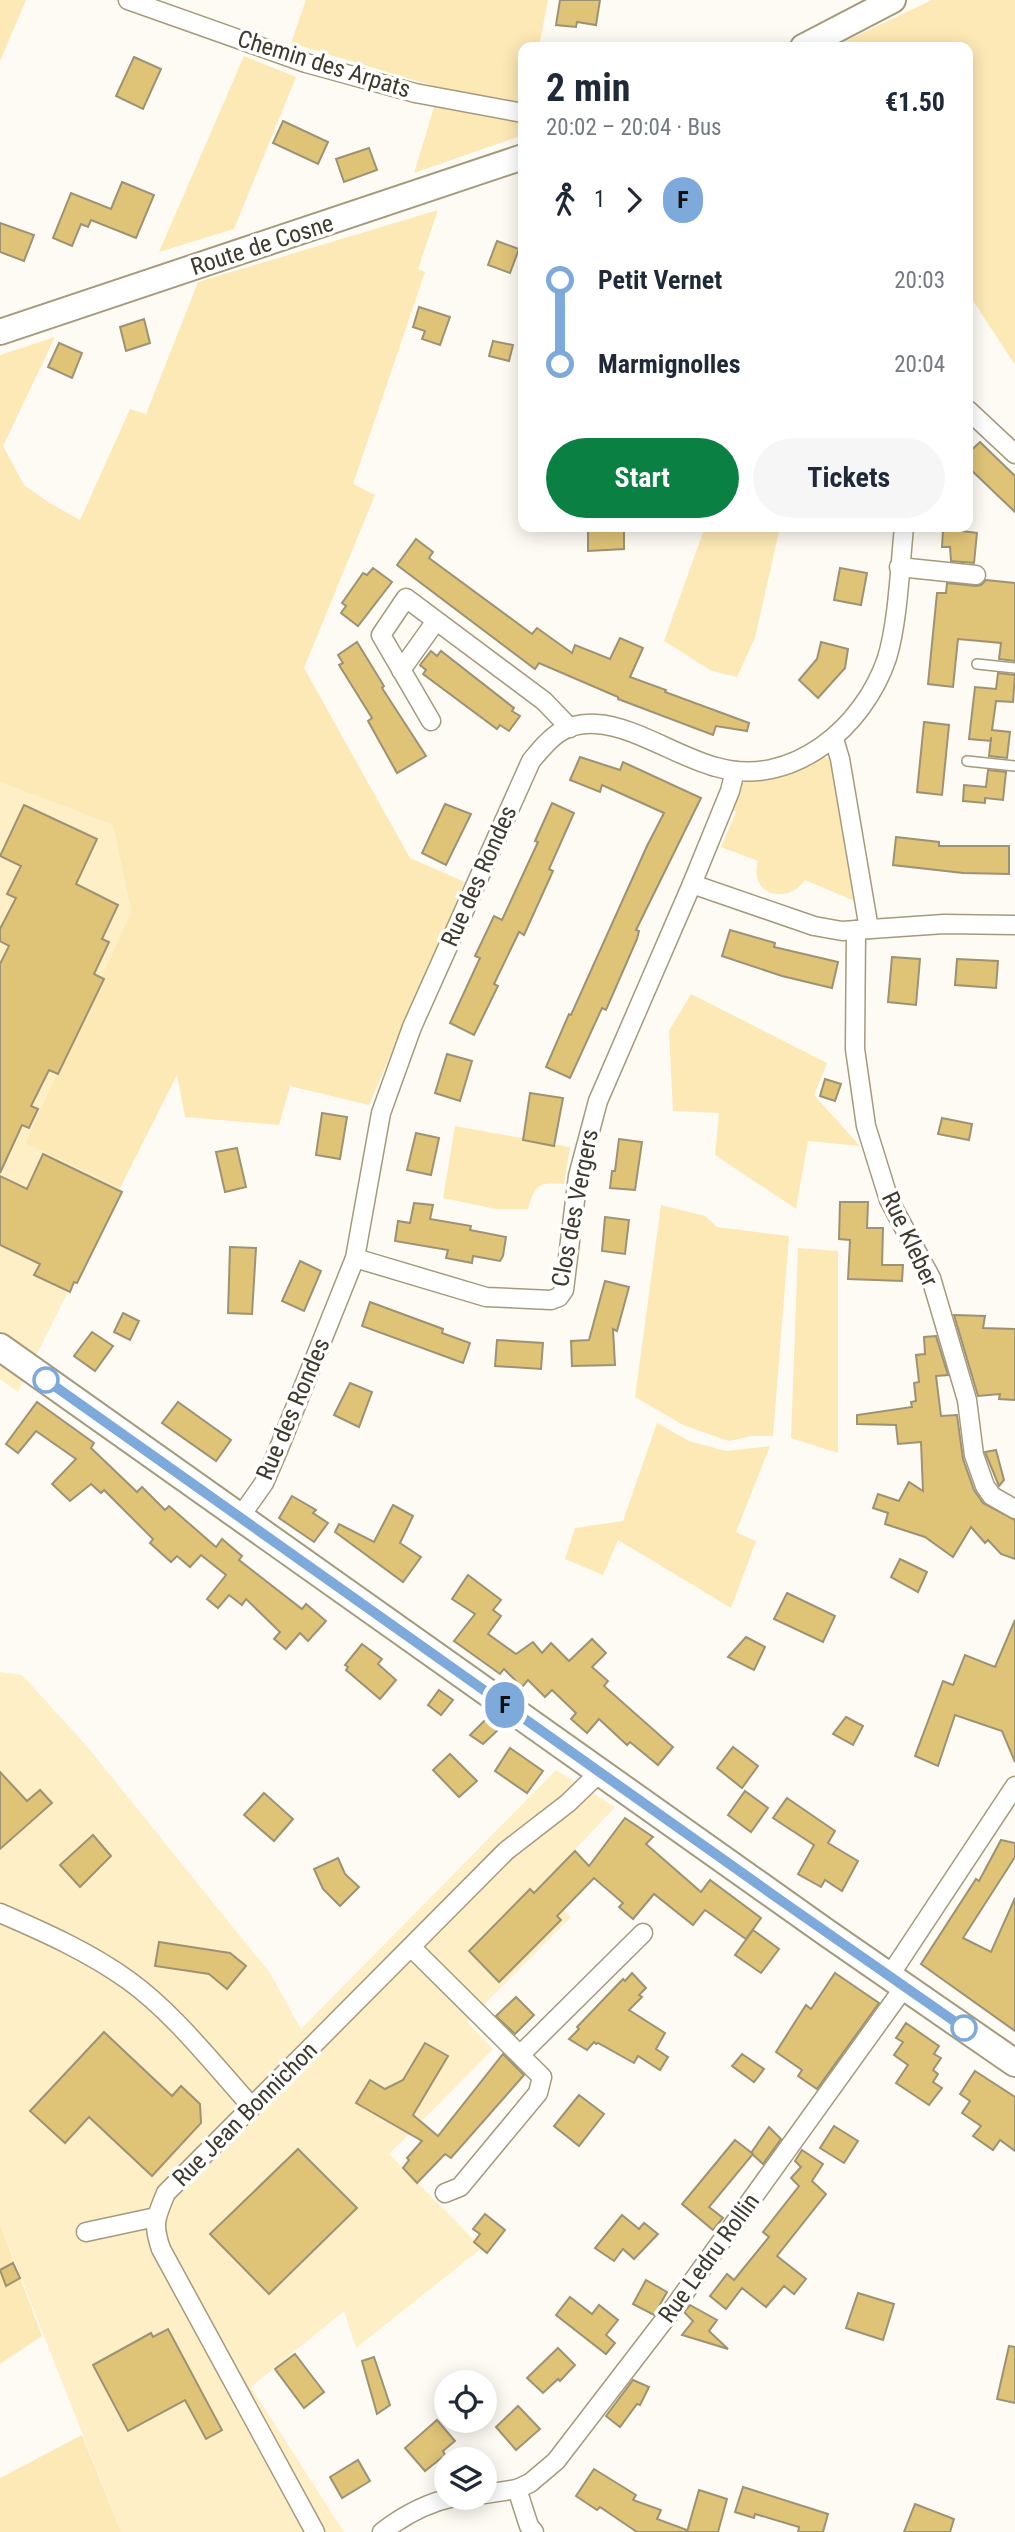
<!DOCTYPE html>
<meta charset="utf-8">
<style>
body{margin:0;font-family:"Roboto Condensed",sans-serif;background:#f6f6f7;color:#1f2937;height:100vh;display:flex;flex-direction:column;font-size:26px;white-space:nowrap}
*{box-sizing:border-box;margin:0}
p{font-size:23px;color:#747a83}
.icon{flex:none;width:38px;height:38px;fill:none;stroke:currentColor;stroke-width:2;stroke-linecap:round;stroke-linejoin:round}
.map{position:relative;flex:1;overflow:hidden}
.drawer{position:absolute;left:518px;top:42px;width:455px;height:490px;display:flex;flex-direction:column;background:#fff;border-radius:14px;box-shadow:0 4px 18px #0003}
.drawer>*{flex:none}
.badge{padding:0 14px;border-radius:23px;font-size:24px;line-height:46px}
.buttons{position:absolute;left:434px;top:2370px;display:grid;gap:14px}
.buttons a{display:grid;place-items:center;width:63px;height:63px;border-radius:50%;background:#fff;box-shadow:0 4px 18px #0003;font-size:35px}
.map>.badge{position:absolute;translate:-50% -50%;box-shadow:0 0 0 4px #fff}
.legs{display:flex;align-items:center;gap:10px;height:77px;padding:0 28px;font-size:23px}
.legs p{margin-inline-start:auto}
.headline{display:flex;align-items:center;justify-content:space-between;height:119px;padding:0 28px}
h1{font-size:38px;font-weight:700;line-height:52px}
.primary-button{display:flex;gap:14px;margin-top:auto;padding:14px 28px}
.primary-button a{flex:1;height:80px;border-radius:42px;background:#0b8043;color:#fff;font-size:28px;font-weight:700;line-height:80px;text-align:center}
.primary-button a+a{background:#f6f6f7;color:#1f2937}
ul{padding:0 28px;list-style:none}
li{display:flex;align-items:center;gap:24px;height:84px;font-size:26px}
li i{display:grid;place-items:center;width:10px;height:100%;margin:0 9px;background:currentColor}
li i::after{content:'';width:18px;height:18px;margin:-9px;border:5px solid;border-radius:50%;background:#fff}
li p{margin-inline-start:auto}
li:first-child i{background:linear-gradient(#0000 50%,currentColor 0)}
li:last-child i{background:linear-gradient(currentColor 50%,#0000 0)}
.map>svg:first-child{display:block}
.built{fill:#ffefc7}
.green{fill:#fde9b6}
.building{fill:#dfc377;stroke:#9d9274;stroke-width:2}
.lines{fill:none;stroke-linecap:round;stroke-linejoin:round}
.service-casing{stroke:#a69a7c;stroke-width:12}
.minor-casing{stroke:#a69a7c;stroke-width:21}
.secondary-casing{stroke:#a69a7c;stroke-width:28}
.primary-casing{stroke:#a69a7c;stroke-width:30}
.service{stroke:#fff;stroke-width:9}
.minor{stroke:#fff;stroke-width:18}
.secondary{stroke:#fff;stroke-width:24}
.primary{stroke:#fff;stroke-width:26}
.line-1-casing{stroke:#fff;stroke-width:16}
.line-1{stroke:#7da9db;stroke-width:10}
.stop-1-dot{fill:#fff;stroke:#7da9db;stroke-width:3.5}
.labels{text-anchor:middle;stroke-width:7;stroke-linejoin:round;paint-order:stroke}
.street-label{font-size:24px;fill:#3f3a2e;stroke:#fff}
</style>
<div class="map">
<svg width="1015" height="2532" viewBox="0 0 1015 2532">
<rect width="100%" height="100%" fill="#fefbf5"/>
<g class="built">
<polygon points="0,782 113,825 131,912 25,1143 120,1188 18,1392 0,1379"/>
<polygon points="0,1672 22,1675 85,1744 270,1973 301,2029 556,1770 615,1807 541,1886 571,1917 467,2022 493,2049 389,2154 482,2248 356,2348 344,2311 251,2387 344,2532 121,2532 0,2224"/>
</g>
<g class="green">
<polygon points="0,0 26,0 0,61"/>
<polygon points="306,0 548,0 539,47 523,47 523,135 414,173 440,88 291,43"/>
<polygon points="932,0 1015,0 1015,365 968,293 968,224 971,209 968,206 968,47 833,47"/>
<polygon points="244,56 296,77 234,229 159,252"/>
<polygon points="438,210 418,269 425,272 353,484 375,495 304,668 410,858 465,882 369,1105 290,1086 279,1125 185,1117 177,1075 120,1188 25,1143 131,912 113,825 0,782 0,355 55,337 3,446 24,485 48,502 80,520 130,409 146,414 198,282"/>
<polygon points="705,527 780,527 755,638 737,677 712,671 664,641"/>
<path d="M821,756L833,760L857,902L805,880C786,907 748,893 758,861L721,847L736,812L729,808L738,788L746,780Z"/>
<polygon points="691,994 827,1063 814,1095 860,1146 808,1141 796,1209 715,1155 719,1113 673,1111 669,1031"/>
<path d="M455,1126L570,1147L564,1184C539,1182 535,1184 528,1209H496L443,1198Z"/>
<polygon points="661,1205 705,1216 717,1227 789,1236 773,1436 752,1436 729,1441 683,1425 635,1397"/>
<polygon points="798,1248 838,1251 838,1453 791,1438"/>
<polygon points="657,1423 689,1441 726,1451 770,1446 736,1532 756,1541 731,1608 618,1540 603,1575 565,1559 575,1528 623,1521"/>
<polygon points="0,2224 42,2336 0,2364"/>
<polygon points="82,2435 121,2532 0,2532 0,2478"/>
</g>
<g class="building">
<polygon points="560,0 600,0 596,25 577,22 576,27 556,25"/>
<polygon points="134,57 161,69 143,109 116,96"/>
<polygon points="283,121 328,142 318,164 273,143"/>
<polygon points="369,148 377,170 344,182 336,159"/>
<polygon points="122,182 154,195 136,238 91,220 88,227 81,224 72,246 53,238 71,193 111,209"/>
<polygon points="0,223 34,235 24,261 0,252"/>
<polygon points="497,241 519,249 510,273 488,265"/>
<polygon points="419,307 450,317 440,345 422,339 425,331 413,327"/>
<polygon points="144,319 150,343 126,351 120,327"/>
<polygon points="493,341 513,345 509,361 489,356"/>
<polygon points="59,343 82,353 72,378 48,367"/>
<polygon points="980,442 1015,476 1015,512 968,467 968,453"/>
<polygon points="588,527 624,527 624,549 588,551"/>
<polygon points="952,530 977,533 974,563 951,561 950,547 942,547 943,531"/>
<polygon points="416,539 433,552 429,558 532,634 537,628 572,653 575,645 610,659 620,638 643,648 630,677 666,690 665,692 749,723 747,731 716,726 713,735 618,699 618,697 539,663 535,669 397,565"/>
<polygon points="373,568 392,582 358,626 341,613 346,606 342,603 363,573 367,575"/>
<polygon points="840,568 867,573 861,605 834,600"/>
<polygon points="986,580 1015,583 1015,661 999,659 1001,643 958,639 953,687 928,684 937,593 946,593 947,583 976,586 981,585"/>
<polygon points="357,642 384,686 382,688 426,756 397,773 368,721 372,718 339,665 343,663 338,655"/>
<polygon points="821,642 848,649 845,668 818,698 799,680 817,659"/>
<polygon points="431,651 437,656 441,651 514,708 512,711 520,716 509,731 500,725 497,729 423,674 426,670 420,665"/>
<polygon points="998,673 1015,675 1013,702 996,701 992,730 1010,732 1007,758 989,756 991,737 991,741 969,739 975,687 996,689"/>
<polygon points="924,722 949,725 942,795 917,792"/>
<polygon points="580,757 620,770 623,762 701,798 636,930 639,931 637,939 606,1010 602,1008 570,1078 546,1067 569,1014 571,1015 647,846 664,813 602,785 600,792 570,780"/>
<polygon points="988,770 1006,772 1003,800 985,798 985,803 963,801 964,785 986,787"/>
<polygon points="552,803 574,813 549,869 553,871 524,935 519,932 494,984 498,986 474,1035 450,1023 480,958 475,956 494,916 502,920 538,842 535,841"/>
<polygon points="445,804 471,814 446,865 422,853"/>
<polygon points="24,805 97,839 76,884 118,905 102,939 109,942 94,974 104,979 58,1074 49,1070 31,1106 38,1109 29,1128 22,1125 0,1173 0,964 9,946 0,941 0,929 16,898 7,894 21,866 0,856"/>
<polygon points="896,837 939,842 939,846 1009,846 1009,874 963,873 893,865"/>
<polygon points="730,930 775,943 774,947 838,962 832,988 782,976 722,956"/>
<polygon points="892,957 920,959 916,1005 888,1002"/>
<polygon points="957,959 998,961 996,988 955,985"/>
<polygon points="447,1054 472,1061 460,1101 435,1093"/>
<polygon points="825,1079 841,1084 835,1101 820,1096"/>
<polygon points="530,1093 563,1098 554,1146 523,1140"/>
<polygon points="322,1113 347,1117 340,1159 316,1155"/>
<polygon points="942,1118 972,1124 969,1140 938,1134"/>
<polygon points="416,1133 439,1138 431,1175 407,1170"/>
<polygon points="619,1139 642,1142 635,1190 610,1188 612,1171 615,1171"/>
<polygon points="237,1148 246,1187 225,1192 216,1152"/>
<polygon points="43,1154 122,1192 77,1283 74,1282 70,1292 34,1275 40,1264 0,1245 0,1176 27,1189"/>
<polygon points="840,1202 868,1202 867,1228 883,1228 882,1265 903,1265 902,1281 848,1279 850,1240 839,1239"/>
<polygon points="414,1203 433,1205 430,1219 471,1226 470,1230 506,1237 503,1256 500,1261 473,1256 472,1263 446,1258 448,1250 395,1241 398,1221 410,1223"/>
<polygon points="605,1217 629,1220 625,1254 602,1251"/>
<polygon points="230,1247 256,1248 252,1314 228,1313"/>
<polygon points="300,1261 321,1271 304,1311 282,1301"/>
<polygon points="605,1281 629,1287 617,1331 613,1329 615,1365 572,1366 571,1341 589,1340"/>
<polygon points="370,1302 443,1329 442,1333 470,1343 463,1363 362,1326"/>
<polygon points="123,1313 139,1321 130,1340 114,1332"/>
<polygon points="954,1315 985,1316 983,1328 1015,1329 1015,1400 999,1399 1000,1394 978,1396"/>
<polygon points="92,1332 113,1346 95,1371 74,1356"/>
<polygon points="936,1336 948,1375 936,1376 941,1416 957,1415 963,1459 974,1490 983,1503 1015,1520 1015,1559 1001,1554 988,1540 985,1543 971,1527 953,1557 925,1537 885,1524 888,1513 873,1508 878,1494 899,1501 909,1482 923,1491 921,1442 898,1444 896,1425 857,1424 857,1415 912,1407 911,1402 916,1401 914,1383 919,1382 916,1355 925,1354 924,1337"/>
<polygon points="497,1340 543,1343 541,1369 495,1366"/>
<polygon points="350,1383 372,1392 359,1427 334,1415"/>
<polygon points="37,1402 94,1443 91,1448 137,1492 142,1487 165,1510 169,1506 216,1547 222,1539 242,1556 239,1560 302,1609 306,1604 326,1621 308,1641 300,1633 286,1649 274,1639 280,1632 246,1599 242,1605 229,1595 218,1608 207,1599 226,1575 201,1555 190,1567 177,1556 171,1562 150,1543 153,1539 104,1490 101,1493 91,1484 70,1501 52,1484 76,1459 36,1431 18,1453 6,1444"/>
<polygon points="178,1402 231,1440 216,1461 162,1423"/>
<polygon points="996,1450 1004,1480 999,1486 985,1452"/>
<polygon points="292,1496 316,1510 313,1513 328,1523 314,1542 279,1518"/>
<polygon points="393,1505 413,1516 400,1543 421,1557 403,1582 335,1532 339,1524 374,1542"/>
<polygon points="900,1559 927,1572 918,1592 891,1577"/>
<polygon points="468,1575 501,1600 493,1610 501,1616 488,1634 516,1654 533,1642 542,1653 551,1643 569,1661 592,1639 606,1653 592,1667 608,1681 604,1686 673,1747 658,1765 630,1742 627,1745 599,1719 587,1733 571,1719 576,1713 552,1690 545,1697 528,1680 522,1687 504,1669 500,1674 454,1641 475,1614 452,1599"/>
<polygon points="787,1593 835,1616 823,1642 774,1619"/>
<polygon points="1015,1620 1015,1762 1002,1731 955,1715 938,1766 915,1756 943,1681 953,1685 965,1655 995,1667"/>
<polygon points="746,1637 765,1647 754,1670 728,1657"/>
<polygon points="362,1644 382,1659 378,1664 396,1680 380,1699 346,1670 348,1667 345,1665"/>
<polygon points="439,1690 453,1700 441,1715 428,1705"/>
<polygon points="846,1717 863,1726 853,1745 833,1734"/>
<polygon points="486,1719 499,1729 483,1744 470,1735"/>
<polygon points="733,1747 758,1766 742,1788 717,1768"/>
<polygon points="510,1748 543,1771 527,1793 495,1771"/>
<polygon points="450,1754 477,1781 459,1797 433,1770"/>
<polygon points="0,1772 27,1801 40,1790 52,1803 0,1849"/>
<polygon points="745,1791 768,1808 751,1832 728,1815"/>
<polygon points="264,1793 293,1819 274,1841 244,1815"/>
<polygon points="787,1798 835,1831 828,1843 858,1861 842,1891 825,1880 821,1887 798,1874 814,1845 773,1818"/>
<polygon points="625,1818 653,1837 646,1844 701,1892 710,1880 761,1918 746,1939 705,1910 693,1925 654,1894 633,1919 619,1907 623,1903 594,1878 557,1916 561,1920 499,1982 469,1951 530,1889 534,1893 575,1851 589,1866"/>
<polygon points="93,1835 111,1856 80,1887 60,1865"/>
<polygon points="1001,1840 1015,1843 1015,1857 963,1938 991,1952 1015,1898 1015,2031 921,1964 976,1879 979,1881"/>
<polygon points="338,1858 345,1874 359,1887 340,1906 323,1889 314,1869"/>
<polygon points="753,1930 779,1949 761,1973 735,1955"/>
<polygon points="159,1942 230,1953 246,1966 227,1989 209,1974 155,1966"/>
<polygon points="632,1973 646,1988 639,1995 642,1997 629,2010 665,2033 656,2049 668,2057 660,2070 638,2056 634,2063 598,2043 596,2044 594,2042 587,2050 569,2039 579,2029 577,2027 623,1979 625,1981"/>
<polygon points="835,1973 879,2003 817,2089 798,2076 802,2070 776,2052 806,2005 811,2009"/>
<polygon points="516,1997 534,2015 515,2034 496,2016"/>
<polygon points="906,2023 939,2046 934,2054 941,2058 933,2070 938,2074 933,2082 942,2088 929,2105 896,2083 908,2065 894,2055 903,2042 896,2038"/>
<polygon points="104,2032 172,2096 181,2086 200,2104 201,2123 152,2176 89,2117 65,2143 30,2111"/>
<polygon points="425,2043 448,2056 413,2115 438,2136 503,2054 524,2075 451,2158 445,2154 417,2183 403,2168 409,2160 407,2158 422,2141 356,2103 370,2080 385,2089 403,2080"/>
<polygon points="742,2054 764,2069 754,2082 732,2066"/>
<polygon points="975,2071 1015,2097 1015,2151 1000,2140 993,2150 973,2136 981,2126 962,2113 970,2101 960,2094"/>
<polygon points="579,2095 604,2114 579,2146 554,2126"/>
<polygon points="834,2126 858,2141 844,2163 820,2148"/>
<polygon points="769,2127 781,2139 763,2164 751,2153"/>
<polygon points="735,2140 753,2154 709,2207 723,2218 713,2230 682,2204"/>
<polygon points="298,2149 357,2208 269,2294 210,2234"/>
<polygon points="802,2150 823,2164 812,2181 826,2194 777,2256 806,2279 794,2294 784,2286 766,2307 742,2288 726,2309 710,2296 727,2274 734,2280 769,2237 763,2232 799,2186 791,2178 801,2167 795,2161"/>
<polygon points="485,2214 505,2230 487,2253 474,2242 480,2234 473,2229"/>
<polygon points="622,2215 639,2229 644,2223 658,2234 634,2259 623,2249 614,2261 595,2248"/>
<polygon points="13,2263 20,2278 6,2286 0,2270"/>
<polygon points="646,2280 667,2292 654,2315 633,2304"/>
<polygon points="858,2293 894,2304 883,2340 846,2328"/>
<polygon points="570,2297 592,2314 599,2305 618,2320 606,2335 615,2343 606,2354 556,2315"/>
<polygon points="690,2305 717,2320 709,2331 728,2349 682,2335 693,2321 684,2312"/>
<polygon points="168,2329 222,2430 206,2439 185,2400 128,2431 93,2365 151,2333 153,2337"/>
<polygon points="1009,2346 1015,2347 1015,2403 997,2399"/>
<polygon points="558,2348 575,2365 560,2381 558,2379 543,2393 527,2378"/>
<polygon points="295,2354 324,2392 304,2408 275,2369"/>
<polygon points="374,2357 390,2405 377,2414 362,2361"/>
<polygon points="633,2380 649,2387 640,2405 637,2404 620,2427 606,2416"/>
<polygon points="518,2406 540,2429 516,2450 496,2427"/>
<polygon points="437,2420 455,2441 443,2451 445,2455 425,2471 405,2448"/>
<polygon points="358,2460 370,2481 342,2498 330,2477"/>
<polygon points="594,2469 636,2495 633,2500 661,2510 657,2519 687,2530 686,2532 637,2532 600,2507 597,2510 576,2496"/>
<polygon points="743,2487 828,2514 823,2532 798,2532 799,2527 755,2514 754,2518 735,2512"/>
<polygon points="699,2490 727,2499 718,2532 687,2532"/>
<polygon points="915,2504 954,2519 950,2532 904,2532"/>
</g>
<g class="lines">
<defs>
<g id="service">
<polyline points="977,664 1015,668"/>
<polyline points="967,761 1015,766"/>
</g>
<g id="minor">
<polyline points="128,0 306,63 415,93 523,113"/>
<polyline points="968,410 1015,454"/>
<polyline points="899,567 976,575"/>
<polyline points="401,670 436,621"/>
<polyline points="431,721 381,635 406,598 544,701 570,728"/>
<polyline points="834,739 840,759 869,929"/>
<polyline points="692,884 814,926 842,931 944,924 1015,925"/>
<polyline points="856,930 855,1049 866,1126 889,1200 931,1278 967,1400 974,1455 985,1486 992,1496 1015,1509"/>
<polyline points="355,1258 486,1297 551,1300 559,1297 564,1290 578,1176 598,1101 692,884 730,791 735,771"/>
<path d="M240,1517L264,1483L279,1448L355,1258L381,1113L412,1027L531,761C550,738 563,722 596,724C634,726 678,757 716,767C792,789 864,727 887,658C898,622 900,566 904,527"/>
<path d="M0,1913C44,1932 89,1952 128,1980C173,2012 215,2066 252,2107"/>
<polyline points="411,1947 542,2077 538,2093 460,2187 445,2193"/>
<polyline points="890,1975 1015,1786"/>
<polyline points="521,2054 643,1933"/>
<polyline points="86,2232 156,2217"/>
<polyline points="517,2489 529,2526 534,2532"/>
<polyline points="485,2494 517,2489 530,2483 556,2461 672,2310 905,1986"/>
<path d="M315,2532L161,2249C152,2223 156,2217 166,2193L506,1851L568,1803L600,1772"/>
<path d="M382,2532C404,2515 426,2503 454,2497"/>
</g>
<g id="secondary">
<polyline points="803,47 893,0"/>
<polyline points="0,332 523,157"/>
</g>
<polyline id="primary" points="0,1347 827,1933 1015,2063"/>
</defs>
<use href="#service" class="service-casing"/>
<use href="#minor" class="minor-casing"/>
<use href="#secondary" class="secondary-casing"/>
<use href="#primary" class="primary-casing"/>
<use href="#service" class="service"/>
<use href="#minor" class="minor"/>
<use href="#secondary" class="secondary"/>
<use href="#primary" class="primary"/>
</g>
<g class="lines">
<defs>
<polyline id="line-1" points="46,1380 786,1904 964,2028"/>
</defs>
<use href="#line-1" class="line-1-casing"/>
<use href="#line-1" class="line-1"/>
</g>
<g class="stop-1-dot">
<circle cx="46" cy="1380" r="12"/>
<circle cx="964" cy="2028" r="12"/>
</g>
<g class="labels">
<g class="street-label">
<text transform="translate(324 64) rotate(17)" y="8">Chemin des Arpats</text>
<text transform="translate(262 245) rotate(-18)" y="8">Route de Cosne</text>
<text transform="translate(479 876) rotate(-66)" y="8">Rue des Rondes</text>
<text transform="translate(575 1208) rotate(-79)" y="8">Clos des Vergers</text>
<text transform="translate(910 1239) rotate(65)" y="8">Rue Kleber</text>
<text transform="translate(293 1409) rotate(-67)" y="8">Rue des Rondes</text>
<text transform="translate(245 2114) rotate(-45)" y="8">Rue Jean Bonnichon</text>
<text transform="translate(709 2258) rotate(-54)" y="8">Rue Ledru Rollin</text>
</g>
</g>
</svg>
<div class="buttons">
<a><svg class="icon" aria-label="locate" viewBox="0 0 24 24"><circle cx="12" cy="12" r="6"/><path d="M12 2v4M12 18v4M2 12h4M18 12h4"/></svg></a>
<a><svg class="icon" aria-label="layers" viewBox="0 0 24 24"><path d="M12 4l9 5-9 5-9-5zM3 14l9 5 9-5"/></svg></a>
</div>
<b class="badge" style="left:505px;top:1705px;background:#7da9db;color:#111">F</b>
<section class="drawer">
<div class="headline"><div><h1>2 min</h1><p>20:02 – 20:04 · Bus</p></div><b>€1.50</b></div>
<div class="legs"><svg class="icon" aria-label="walk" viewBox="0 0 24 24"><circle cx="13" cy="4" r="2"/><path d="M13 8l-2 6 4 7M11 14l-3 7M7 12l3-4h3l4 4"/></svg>1<svg class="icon" aria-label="forward" viewBox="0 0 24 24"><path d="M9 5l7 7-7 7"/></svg><b class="badge" style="background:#7da9db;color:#111">F</b></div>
<ul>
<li><i style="color:#7da9db"></i><b>Petit Vernet</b><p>20:03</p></li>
<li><i style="color:#7da9db"></i><b>Marmignolles</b><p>20:04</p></li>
</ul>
<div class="primary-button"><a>Start</a><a>Tickets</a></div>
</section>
</div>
